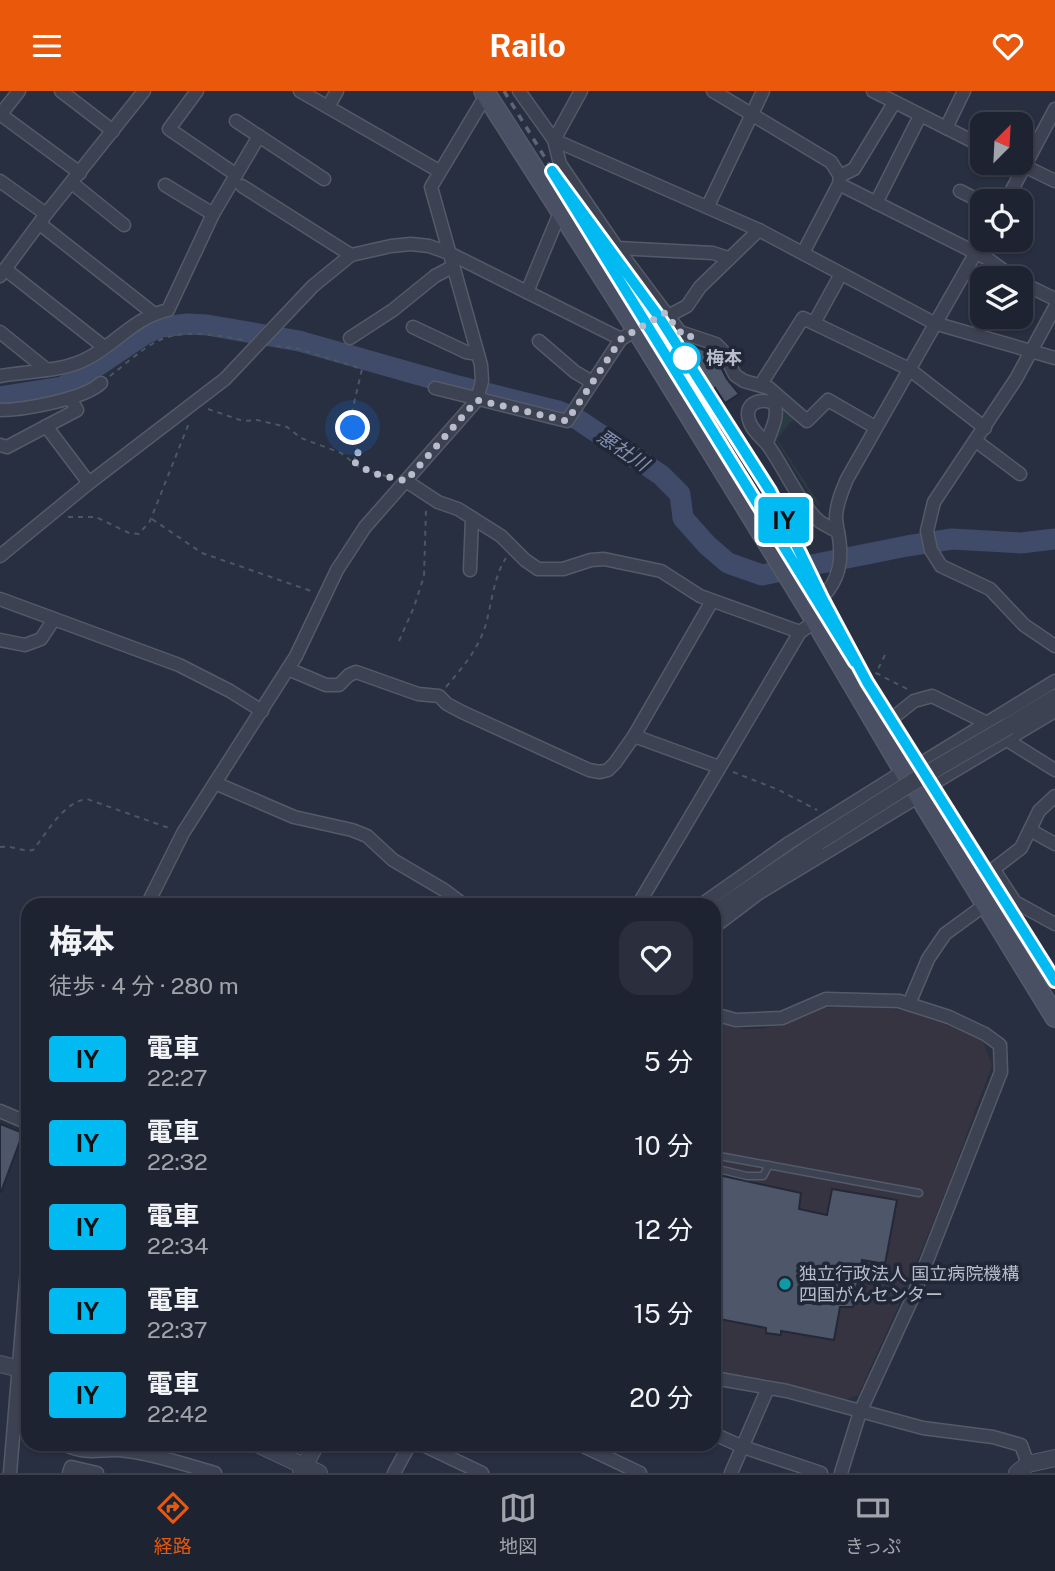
<!DOCTYPE html>
<html lang="ja">
<meta charset="utf-8">
<style>
body{margin:0;font-family:"Public Sans","Noto Sans JP",sans-serif;background:#2b2f3d;color:#f1f3f6;height:100vh;display:flex;flex-direction:column;font-size:26px;white-space:nowrap}
*{box-sizing:border-box;margin:0}
p{font-size:23px;color:#a1a4ab}
.icon{flex:none;width:38px;height:38px;fill:none;stroke:currentColor;stroke-width:2;stroke-linecap:round;stroke-linejoin:round}
.map{position:relative;flex:1;overflow:hidden}
.drawer{position:absolute;left:21px;top:807px;width:700px;height:553px;display:flex;flex-direction:column;background:#1e2331;border-radius:21px;box-shadow:0 2px 5px #0004,0 0 0 2px #3c404d}
.drawer>*{flex:none}
.badge{padding:0 14px;border-radius:5px;font-size:24px;line-height:46px}
.needle{width:46px;rotate:24deg}
.tools{position:absolute;left:970px;top:21px;display:grid;gap:14px}
.tools a{display:grid;place-items:center;width:63px;height:63px;border-radius:14px;background:#1e2331;box-shadow:0 2px 5px #0004,0 0 0 2px #3c404d;font-size:35px}
.you{position:absolute;width:35px;height:35px;margin:-18px;border:5px solid #fff;border-radius:50%;background:#1a73e8;box-shadow:0 0 0 10px #1a73e833}
.map>.badge{position:absolute;translate:-50% -50%;box-shadow:0 0 0 4px #fff}
.round{display:grid;place-items:center;flex:none;width:74px;height:74px;border-radius:21px;background:#2b2f3d}
.headline{display:flex;align-items:center;justify-content:space-between;height:119px;padding:0 28px}
h1{font-size:33px;font-weight:700;line-height:52px}
ul{padding:0;list-style:none}
li{display:flex;align-items:center;gap:21px;height:84px;padding:0 28px}
li div{flex:1}
li b{display:block;font-size:26px}
li em{font-style:normal}
li .badge{min-width:77px;font-weight:700;text-align:center}
header{display:flex;justify-content:space-between;align-items:center;height:91px;padding:0 28px;background:#ea580c;color:#fff;font-size:32px;font-weight:700}
.tab-bar{display:flex;justify-content:space-around;align-items:center;height:98px;border-top:2px solid #3c404d;background:#1e2331;font-size:19px;color:#a1a4ab}
.tab-bar a{display:grid;justify-items:center;gap:4px}
.tab-bar .active{color:#ea580c}
.map>svg:first-child{display:block}
.medical{fill:#373442}
.green{fill:#2a3c42}
.lines{fill:none;stroke-linecap:round;stroke-linejoin:round}
.river{stroke:#3f4b69;stroke-width:21}
.building{fill:#4e566a;stroke:#232938;stroke-width:2}
.service-casing{stroke:#545a68;stroke-width:9}
.minor-casing{stroke:#545a68;stroke-width:15}
.tertiary-casing{stroke:#545a68;stroke-width:18}
.secondary-casing{stroke:#545a68;stroke-width:22}
.path{stroke:#48595f;stroke-width:2;stroke-dasharray:5 5;stroke-linecap:butt}
.service{stroke:#3c4251;stroke-width:6}
.minor{stroke:#3c4251;stroke-width:12}
.tertiary{stroke:#3c4251;stroke-width:16}
.secondary{stroke:#4a5064;stroke-width:19}
.rail{stroke:#5e6578;stroke-width:3.5;stroke-dasharray:7 7;stroke-linecap:butt}
.tertiary-bridge-casing{stroke:#545a68;stroke-width:18;stroke-linecap:butt}
.tertiary-bridge{stroke:#3c4251;stroke-width:16}
.line-casing{stroke:#fff;stroke-width:16}
.line{stroke:#00baf1;stroke-width:10}
.walk{stroke:#b9bdcb;stroke-width:7;stroke-dasharray:0 12.6}
.stop-dot{fill:#fff;stroke:#00baf1;stroke-width:3.5}
.culture-dot{fill:#0f9aa8;stroke:#202736;stroke-width:2.5}
.labels{text-anchor:middle;stroke-width:7;stroke-linejoin:round;paint-order:stroke}
.stop-label{font-size:18px;font-weight:bold;fill:#b9bdcb;stroke:#202736;text-anchor:start}
.poi-label{font-size:18px;fill:#b9bdcb;stroke:#202736;text-anchor:start}
.water-label{font-size:19px;font-style:italic;fill:#828fb1;stroke:#202736}
</style>
<header><svg class="icon" aria-label="menu" viewBox="0 0 24 24"><path d="M4 6h16M4 12h16M4 18h16"/></svg>Railo<svg class="icon" aria-label="heart" viewBox="0 0 24 24"><path d="M12 20l-8-8c-3-5 5-10 8-4 3-6 11-1 8 4z"/></svg></header>
<div class="map">
<svg width="1055" height="1382" viewBox="0 0 1055 1382">
<rect width="100%" height="100%" fill="#282f41"/>
<polygon class="medical" points="850,914 910,920 945,931 982,948 992,974 948,1095 898,1216 858,1304 846,1308 766,1288 714,1281 714,931 740,938 763,938 826,917"/>
<path class="green" d="M783,315L799,326L790,332L777,348L822,417L812,407L776,349C775,336 786,330 783,315Z"/>
<g class="lines">
<polyline class="river" points="0,306 62,296 81,286 145,243 161,236 188,233 207,234 299,250 458,295 558,320 577,328 661,384 680,403 683,427 707,454 728,472 762,484 907,455 952,448 1021,452 1055,448"/>
</g>
<g class="building">
<polygon points="696,256 714,263 727,288 739,303 725,312 715,297 712,299 687,261"/>
<polygon points="0,1033 23,1042 1,1101 0,1101"/>
<polygon points="714,1083 801,1102 799,1118 827,1124 832,1098 897,1109 885,1173 862,1169 853,1216 840,1216 834,1249 781,1240 781,1244 766,1242 766,1237 714,1227"/>
</g>
<g class="lines">
<defs>
<g id="service">
<polyline points="714,1064 919,1102"/>
<polyline points="714,1077 747,1085 763,1085 769,1074"/>
</g>
<g id="minor">
<polyline points="61,0 113,40"/>
<polyline points="197,0 169,38 235,83"/>
<polyline points="300,0 439,80"/>
<polyline points="519,0 554,49 759,139 934,232 1055,267"/>
<polyline points="581,0 554,49 560,73 617,157 680,241 716,253 723,260 735,284 744,290 769,297 807,330 828,309 875,336"/>
<polyline points="713,0 831,71 840,85 839,93 988,168 1014,187"/>
<polyline points="873,0 982,55"/>
<polyline points="328,16 337,0"/>
<polyline points="0,23 80,82"/>
<polyline points="0,24 19,0"/>
<polyline points="236,30 324,88"/>
<polyline points="946,37 964,0"/>
<polyline points="1018,72 1055,90"/>
<polyline points="840,85 854,78 894,12"/>
<polyline points="0,90 46,123"/>
<polyline points="72,92 124,134"/>
<polyline points="165,94 213,123"/>
<polyline points="242,95 351,164"/>
<polyline points="960,100 982,111"/>
<polyline points="1006,110 1055,18"/>
<polyline points="876,112 920,25"/>
<polyline points="708,115 763,0"/>
<polyline points="40,133 153,222"/>
<polyline points="617,157 713,162 728,167"/>
<polyline points="803,162 839,93"/>
<polyline points="5,178 104,256"/>
<polyline points="0,185 46,123 144,0"/>
<polyline points="1020,191 1055,208"/>
<polyline points="527,201 561,119"/>
<polyline points="1055,216 1016,288 934,411 927,440 931,459 941,475 990,498 1024,534 1055,555"/>
<polyline points="668,225 687,215 700,196 759,139"/>
<polyline points="814,232 841,183"/>
<polyline points="413,236 466,261 478,263"/>
<polyline points="0,241 46,278"/>
<polyline points="350,247 393,219 435,185 452,176"/>
<polyline points="539,250 575,281 592,291"/>
<path d="M0,285C28,280 65,281 90,266C119,250 134,227 168,219L213,123L259,45"/>
<polyline points="761,293 803,227 909,278 985,337"/>
<polyline points="435,297 567,330 621,248"/>
<path d="M0,319C24,319 84,308 101,292"/>
<polyline points="46,335 89,392"/>
<polyline points="976,350 1020,383"/>
<path d="M767,353C770,339 780,326 774,312C759,306 742,313 750,332C753,340 761,346 767,353C782,373 801,415 819,430C824,434 832,437 838,441"/>
<polyline points="0,354 7,356 77,319 70,307"/>
<polyline points="406,390 438,411 458,418 501,445 525,469 538,478 563,478 591,469 604,468 661,480 700,505 800,541"/>
<polyline points="0,465 89,392 225,288 313,195 351,164 391,155 411,153 429,155 449,162 621,248 665,222"/>
<polyline points="470,479 472,427"/>
<polyline points="0,508 179,574 230,600 262,620"/>
<path d="M808,517C830,504 842,483 840,457C840,446 836,436 836,425C837,411 842,400 847,388L983,149"/>
<polyline points="0,549 25,554 41,548 54,528"/>
<polyline points="288,578 326,594 339,594 349,584 356,581 418,603 439,605 447,613 462,621 589,679 600,681 608,679 615,672 634,645 712,510"/>
<polyline points="879,638 914,610 932,605 987,632 1007,649 1055,679"/>
<polyline points="634,645 719,676"/>
<polyline points="925,670 1055,590"/>
<polyline points="939,689 1055,620"/>
<polyline points="215,692 294,726 352,739 367,745 393,769 444,799 464,814"/>
<polyline points="1030,739 1055,753"/>
<polyline points="994,779 1015,811 1055,833"/>
<polyline points="974,793 1021,757 1039,720 1055,705"/>
<polyline points="147,814 183,742 296,565 337,479 365,436 477,309 482,290 481,274 431,96 488,1"/>
<polyline points="638,814 800,541 816,530"/>
<polyline points="701,814 789,752 904,680"/>
<polyline points="714,836 759,802 919,705"/>
<polyline points="909,913 928,868 945,843 986,813"/>
<polyline points="714,923 736,929 782,927 826,908 899,910 949,926 985,943 1000,954 1001,981 912,1208 860,1321 841,1382"/>
<polyline points="0,1020 28,1032"/>
<polyline points="714,1287 787,1300 923,1337 993,1346 1021,1354 1028,1373"/>
<polyline points="15,1330 28,1336"/>
<polyline points="714,1343 743,1356 821,1382"/>
<path d="M63,1353C91,1366 101,1356 128,1360C158,1364 186,1374 215,1382"/>
<polyline points="421,1353 482,1382"/>
<polyline points="579,1353 640,1382"/>
<polyline points="10,1382 28,1165"/>
<polyline points="69,1382 71,1376 97,1382"/>
<polyline points="394,1382 410,1353"/>
<polyline points="731,1382 768,1297"/>
</g>
<g id="tertiary">
<polyline points="1009,635 1055,607"/>
<polyline points="714,822 818,751"/>
<polyline points="0,1273 28,1280"/>
<polyline points="257,1353 319,1382"/>
<polyline points="301,1382 316,1353"/>
<polyline points="1017,1382 1028,1373 1055,1367"/>
</g>
<polyline id="secondary" points="484,0 637,239 808,517 904,680 1055,926"/>
</defs>
<use href="#service" class="service-casing"/>
<use href="#minor" class="minor-casing"/>
<use href="#tertiary" class="tertiary-casing"/>
<use href="#secondary" class="secondary-casing"/>
<g class="path">
<polyline points="276,255 296,257 362,278 352,321 358,362 354,369"/>
<polyline points="671,262 672,259 676,263 685,257"/>
<path d="M110,285C126,273 142,257 160,249C184,238 218,244 243,249"/>
<polyline points="208,318 243,330 257,329 287,336 301,347 341,362 360,377 392,387"/>
<polyline points="68,426 96,426 129,442 139,443 150,430 189,332"/>
<polyline points="152,428 202,462 311,500"/>
<polyline points="399,550 414,516 424,485 426,419"/>
<polyline points="885,564 876,582 909,599"/>
<path d="M446,596C462,577 477,560 485,536C492,513 493,487 506,467"/>
<polyline points="733,681 779,699 817,719"/>
<path d="M0,756C12,754 22,761 33,759C47,742 63,711 87,708L169,737"/>
</g>
<use href="#service" class="service"/>
<use href="#minor" class="minor"/>
<use href="#tertiary" class="tertiary"/>
<use href="#secondary" class="secondary"/>
<g class="rail">
<polyline points="504,0 891,630 1055,890"/>
<polyline points="616,168 659,226 770,400 811,483"/>
</g>
<defs>
<polyline id="tertiary-bridge" points="818,751 911,692 1009,635"/>
</defs>
<use href="#tertiary-bridge" class="tertiary-bridge-casing"/>
<use href="#tertiary-bridge" class="tertiary-bridge"/>
</g>
<g class="lines">
<defs>
<polyline id="line" points="855,571 552,80 659,226 770,400 822,507 867,591 1055,890"/>
</defs>
<use href="#line" class="line-casing"/>
<use href="#line" class="line"/>
<polyline class="walk" points="353,337 358,362 354,366 354,371 372,382 406,390 477,309 567,330 621,248 665,222 680,241 691,244 685,267"/>
</g>
<circle class="stop-dot" cx="685" cy="267" r="14"/>
<circle class="culture-dot" cx="785" cy="1193" r="7"/>
<g class="labels">
<g class="stop-label">
<text x="706" y="273">梅本</text>
</g>
<g class="poi-label">
<text x="799" y="1189">独立行政法人 国立病院機構<tspan x="799" dy="21">四国がんセンター</tspan></text>
</g>
<g class="water-label">
<text transform="translate(623 359) rotate(34)" y="7">悪社川</text>
</g>
</g>
</svg>
<div class="tools">
<a><svg class="needle" viewBox="-14 -14 28 28"><path d="M0-13l5 13h-10z" fill="#e53935"/><path d="M0 13l5-13h-10z" fill="#a1a4ab"/></svg></a>
<a><svg class="icon" aria-label="locate" viewBox="0 0 24 24"><circle cx="12" cy="12" r="6"/><path d="M12 2v4M12 18v4M2 12h4M18 12h4"/></svg></a>
<a><svg class="icon" aria-label="layers" viewBox="0 0 24 24"><path d="M12 4l9 5-9 5-9-5zM3 14l9 5 9-5"/></svg></a>
</div>
<div class="you" style="left:353px;top:337px"></div>
<b class="badge" style="left:784px;top:429px;background:#00baf1;color:#111">IY</b>
<section class="drawer">
<div class="headline"><div><h1>梅本</h1><p>徒歩 · 4 分 · 280 m</p></div><a class="round"><svg class="icon" aria-label="heart" viewBox="0 0 24 24"><path d="M12 20l-8-8c-3-5 5-10 8-4 3-6 11-1 8 4z"/></svg></a></div>
<ul>
<li><span class="badge" style="background:#00baf1;color:#111">IY</span><div><b>電車</b><p>22:27</p></div><em>5 分</em></li>
<li><span class="badge" style="background:#00baf1;color:#111">IY</span><div><b>電車</b><p>22:32</p></div><em>10 分</em></li>
<li><span class="badge" style="background:#00baf1;color:#111">IY</span><div><b>電車</b><p>22:34</p></div><em>12 分</em></li>
<li><span class="badge" style="background:#00baf1;color:#111">IY</span><div><b>電車</b><p>22:37</p></div><em>15 分</em></li>
<li><span class="badge" style="background:#00baf1;color:#111">IY</span><div><b>電車</b><p>22:42</p></div><em>20 分</em></li>
</ul>
</section>
</div>
<nav class="tab-bar">
<a class="active"><svg class="icon" aria-label="directions" viewBox="0 0 24 24"><path d="M12 3l9 9-9 9-9-9zM9 14v-3h6M13 9l2 2-2 2"/></svg>経路</a>
<a><svg class="icon" aria-label="map" viewBox="0 0 24 24"><path d="M3 6l6-2 6 2 6-2v14l-6 2-6-2-6 2zM9 4v14M15 6v14"/></svg>地図</a>
<a><svg class="icon" aria-label="tickets" viewBox="0 0 24 24"><path d="M3 7h18v10H3zM15 7v10"/></svg>きっぷ</a>
</nav>
